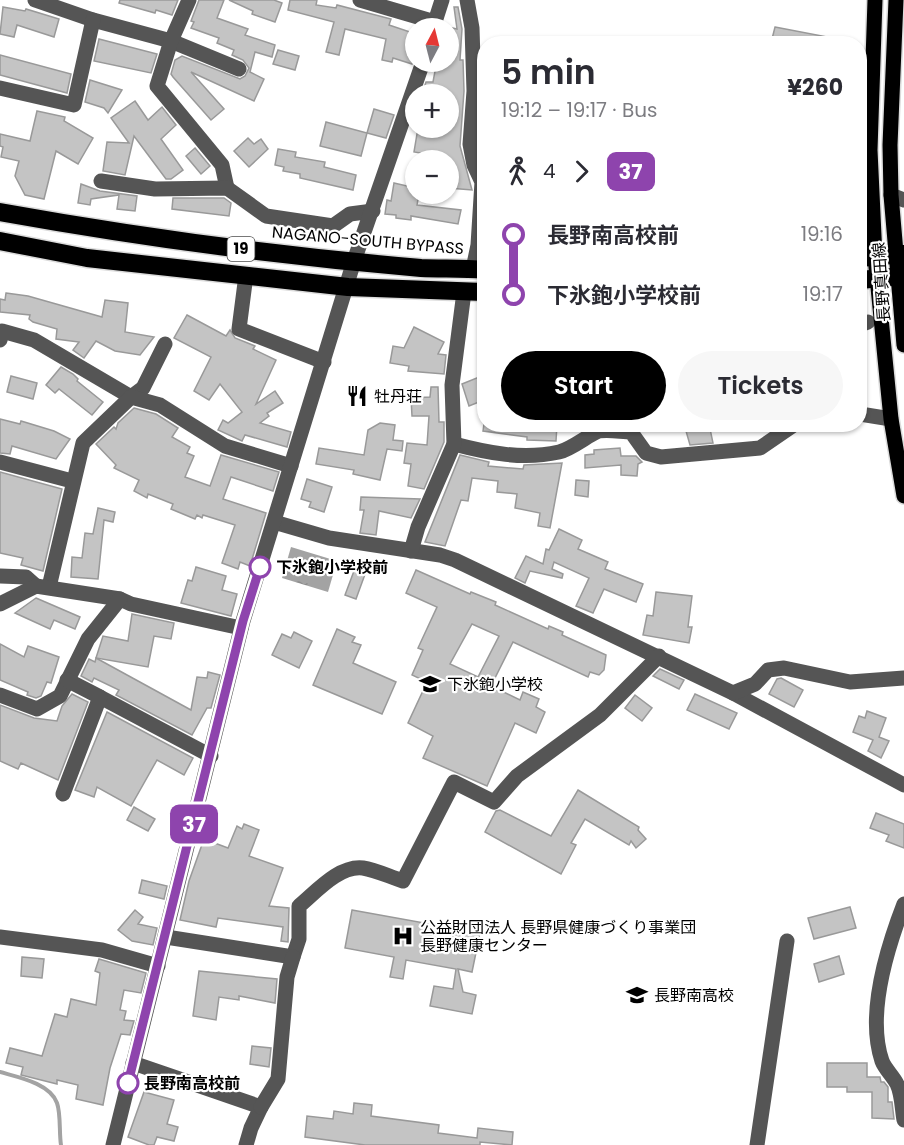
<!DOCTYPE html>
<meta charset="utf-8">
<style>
body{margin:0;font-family:Poppins,"Noto Sans JP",sans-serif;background:#f7f7f7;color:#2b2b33;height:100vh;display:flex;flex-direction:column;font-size:22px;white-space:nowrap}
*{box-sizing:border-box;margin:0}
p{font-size:20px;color:#7c7c81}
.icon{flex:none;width:33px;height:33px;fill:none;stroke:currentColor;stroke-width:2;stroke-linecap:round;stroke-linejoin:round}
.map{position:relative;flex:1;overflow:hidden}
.details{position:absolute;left:477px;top:36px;width:390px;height:396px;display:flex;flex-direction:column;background:#fff;border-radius:24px;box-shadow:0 2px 4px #0004}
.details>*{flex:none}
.badge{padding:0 12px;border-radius:9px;font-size:21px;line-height:39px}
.needle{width:39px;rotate:7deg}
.buttons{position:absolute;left:405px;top:18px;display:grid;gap:12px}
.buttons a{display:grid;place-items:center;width:54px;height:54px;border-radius:50%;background:#fff;box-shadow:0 2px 4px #0004;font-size:30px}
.map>.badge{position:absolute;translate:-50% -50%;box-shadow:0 0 0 3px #fff}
.legs{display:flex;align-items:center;gap:9px;height:66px;padding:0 24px;font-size:20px}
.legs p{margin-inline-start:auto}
.overview{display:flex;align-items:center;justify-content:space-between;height:102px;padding:0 24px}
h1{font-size:33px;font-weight:600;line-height:45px}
.cta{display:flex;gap:12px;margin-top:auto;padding:12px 24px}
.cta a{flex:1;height:69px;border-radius:36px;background:#000;color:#fff;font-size:24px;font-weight:600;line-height:69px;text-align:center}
.cta a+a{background:#f7f7f7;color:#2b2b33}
ul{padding:0 24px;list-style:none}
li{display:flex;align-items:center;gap:21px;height:60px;font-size:22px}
li i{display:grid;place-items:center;width:9px;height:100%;margin:0 8px;background:currentColor}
li i::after{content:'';width:15px;height:15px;margin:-8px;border:4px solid;border-radius:50%;background:#fff}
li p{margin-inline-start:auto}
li:first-child i{background:linear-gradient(#0000 50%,currentColor 0)}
li:last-child i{background:linear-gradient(currentColor 50%,#0000 0)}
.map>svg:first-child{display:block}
.water{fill:url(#water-ripples)}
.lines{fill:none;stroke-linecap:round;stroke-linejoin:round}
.stream{stroke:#a3a3a3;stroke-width:4}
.building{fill:#c4c4c4;stroke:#999;stroke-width:1.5;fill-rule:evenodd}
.major-casing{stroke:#dbdbdb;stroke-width:18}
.highway-casing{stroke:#dbdbdb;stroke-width:21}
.minor{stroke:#555;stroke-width:15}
.major{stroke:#000;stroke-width:15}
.highway{stroke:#000;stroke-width:18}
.line-1-casing{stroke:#fff;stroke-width:14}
.line-1{stroke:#8e44ad;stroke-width:9}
.stop-1-dot{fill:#fff;stroke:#8e44ad;stroke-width:3}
.labels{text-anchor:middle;stroke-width:4.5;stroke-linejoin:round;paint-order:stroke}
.shield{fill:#fff;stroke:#4c4c4c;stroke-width:1.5}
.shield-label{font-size:15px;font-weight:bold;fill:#000}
.street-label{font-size:16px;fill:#000;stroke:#fff}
.poi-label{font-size:16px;fill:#000;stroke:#fff;text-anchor:start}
.stop-label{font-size:16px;font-weight:bold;fill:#000;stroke:#fff;text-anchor:start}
</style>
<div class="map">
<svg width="904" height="1145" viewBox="0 0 904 1145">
<defs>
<pattern id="water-ripples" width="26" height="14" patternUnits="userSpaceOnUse" patternTransform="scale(1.5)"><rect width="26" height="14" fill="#a3a3a3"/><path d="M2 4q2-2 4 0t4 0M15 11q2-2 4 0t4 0" fill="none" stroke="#8b8b8b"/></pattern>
</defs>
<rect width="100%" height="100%" fill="#fff"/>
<polygon class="water" points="291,547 337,561 328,592 282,578"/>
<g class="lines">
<path class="stream" d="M0,1072C17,1077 50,1083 57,1103C61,1114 59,1133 61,1145"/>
</g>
<g class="building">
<polygon points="120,0 178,0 172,15 156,10 155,13 119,3"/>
<polygon points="199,0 224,0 217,18 248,29 245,35 275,45 272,57 255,52 250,72 264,79 254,101 191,72 224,109 211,120 173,77 171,74 175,60 182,56 240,79 245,76 249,68 243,60 232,55 234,50 217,43 219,38 191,28 194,22 191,21"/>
<polygon points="229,0 274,0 282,3 275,22 252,14 253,11"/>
<polygon points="290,0 317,0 316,5 336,8 337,5 391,19 389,25 416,34 416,56 412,64 393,58 392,62 382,60 386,39 345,29 339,55 326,52 334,22 288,10"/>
<polygon points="3,7 25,11 26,9 59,19 54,37 17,25 14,37 0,34"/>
<polygon points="454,7 458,7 462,29 460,60 463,60 464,91 460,146 472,190 448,188 448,160 438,160 438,156 414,152 418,128 448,128 448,94 422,94 426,82 433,82 436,66 440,67 441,62 448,62 448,27 457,29"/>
<polygon points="775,27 838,39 838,44 791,44 772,39"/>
<polygon points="99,39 157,54 151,73 94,61"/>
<polygon points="278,50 299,56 295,70 273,64"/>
<polygon points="0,55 71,74 67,93 0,75"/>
<polygon points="90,80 122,90 108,113 104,108 85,102"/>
<polygon points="135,101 148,120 162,107 176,125 161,139 183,170 171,179 166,179 134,136 125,175 103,171 107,142 129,143 111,118"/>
<polygon points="374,109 394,115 386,138 367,133"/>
<polygon points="37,111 65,117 64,121 93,138 78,164 56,151 44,199 25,195 15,176 19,161 1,157 3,147 0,146 0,134 30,141"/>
<polygon points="326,122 367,133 361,156 320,146"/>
<polygon points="248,138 254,144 261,139 268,149 249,167 234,151"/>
<polygon points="195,148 210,166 201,174 186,156"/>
<polygon points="278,149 296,152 295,157 325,162 324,167 356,175 353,190 300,178 300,174 283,171 284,167 275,165"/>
<polygon points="394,183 416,188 416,194 419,194 417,205 461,210 458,224 411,216 411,220 396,218 396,215 385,214 387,200 391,201"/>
<polygon points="81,184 100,191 137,196 135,211 117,209 119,195 91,199 90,205 78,203"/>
<polygon points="173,198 224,198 231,203 229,216 172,209"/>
<polygon points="6,293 28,296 102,317 105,300 128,303 125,332 154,337 140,355 115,351 96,341 84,358 73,350 79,342 56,339 57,329 33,322 29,319 30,315 0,312 0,299 5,300"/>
<polygon points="187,315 226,336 230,330 235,338 255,346 253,349 276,360 256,404 275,391 283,403 267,413 269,416 260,423 291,432 287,447 245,435 242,441 218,430 223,420 228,423 242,412 220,384 209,400 194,391 211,357 174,338"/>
<polygon points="414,327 444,342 438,354 446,355 444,374 408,371 409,366 390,363 393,346 404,348"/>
<polygon points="61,367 73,374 78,379 77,381 103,402 92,415 59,389 55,393 46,385"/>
<polygon points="484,375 484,400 469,406 462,384"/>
<polygon points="11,376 37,383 33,399 7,392"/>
<polygon points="431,387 438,387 439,422 444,422 444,442 424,489 408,486 411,464 404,463 407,443 427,445 429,416 412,416 411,398 430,397"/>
<polygon points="134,408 156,414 178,428 172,437 190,447 187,453 194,456 185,477 210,486 221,455 279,472 273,491 231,477 223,499 266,513 250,566 240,562 238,569 222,563 235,525 203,515 202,518 197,515 195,519 171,509 173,504 148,494 147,498 134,491 139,480 114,468 116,465 96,444 114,427 116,429 118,423"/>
<polygon points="0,419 20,424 21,421 54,431 70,439 56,459 12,446 10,454 0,453"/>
<polygon points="380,423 395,425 393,440 403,441 402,451 387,449 380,480 353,474 354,470 316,464 319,448 364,455 368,430"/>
<polygon points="484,424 557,425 556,441 527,440 527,437 483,431"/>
<polygon points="684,424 709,424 713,443 690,445"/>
<polygon points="620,448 621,456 636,456 642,462 638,464 637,476 621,475 621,465 585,468 585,455 594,454 594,450"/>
<polygon points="460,455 489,462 488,466 523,469 524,465 562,463 550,528 538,526 540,513 515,508 517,494 497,492 498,481 472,478 468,501 461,500 445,546 425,542"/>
<polygon points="0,472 62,489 43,571 21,565 23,558 0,553"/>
<polygon points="307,479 332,487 324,512 309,507 311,502 301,499"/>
<polygon points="576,480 589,481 588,497 575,495"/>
<polygon points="361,497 420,499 411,518 379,511 376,535 360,533 364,510 360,510"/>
<polygon points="98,508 115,512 113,522 104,520 98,579 71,577 72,557 82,558 85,533 93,534"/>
<polygon points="559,529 582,540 578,549 608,562 605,569 643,584 636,602 604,589 593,613 576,606 589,578 554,562 552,569 563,574 562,578 530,571 525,583 515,578 526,556 543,564 546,549 549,550"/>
<polygon points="357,563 368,566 356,599 345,595"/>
<polygon points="196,567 226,576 222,590 237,594 231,616 181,603 188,580 192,581"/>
<path d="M416,570L470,594L471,592L496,602L495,605L548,629L549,626L563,632L562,635L606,655L604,670L599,675L590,672L588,677L513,642L491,686L520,700L523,692L539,699L536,707L545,712L536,733L515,723L487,786L423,758L433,736L408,723L427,682L412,675L423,650L418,648L437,607L406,593ZM472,624L499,636L478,677L450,664Z"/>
<polygon points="656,592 692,596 688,627 692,627 689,643 643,635 647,615 653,616"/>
<polygon points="36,598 80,617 75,629 54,620 50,629 15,613"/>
<polygon points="132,614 174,623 171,639 154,636 148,667 96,658 103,636 128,641"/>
<polygon points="337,629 355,637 352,642 361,645 353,663 396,682 382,714 313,685"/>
<polygon points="294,632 312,641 299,668 272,655 282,634 291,638"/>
<polygon points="0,644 24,657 28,646 59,657 51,683 47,682 41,696 36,698 27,695 28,692 0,680"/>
<polygon points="96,658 191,710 197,677 207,678 208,672 220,675 211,708 207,708 192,735 116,695 119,690 94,678 92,682 81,676 89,659 95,662"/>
<polygon points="660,669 684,680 679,689 653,676"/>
<polygon points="781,678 803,690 794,707 769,694 777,679"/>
<polygon points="72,694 88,702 58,780 21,763 18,769 0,761 0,705 34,718 57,721 62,706"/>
<polygon points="695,694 737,713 729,729 687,710"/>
<polygon points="635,695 652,708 642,721 625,708"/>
<polygon points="867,711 886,718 879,737 889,741 881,758 868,751 873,740 853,732 859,716 865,718"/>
<polygon points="107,712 193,758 184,775 157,760 131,806 97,787 94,797 75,790"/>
<polygon points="578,790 639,827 638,830 646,839 636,848 631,841 629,845 585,819 571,843 576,845 561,874 485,832 496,811 500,810 551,836"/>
<polygon points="134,807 155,819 148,831 127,820"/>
<polygon points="876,813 904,824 904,848 886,841 889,835 870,828"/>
<polygon points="244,824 259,830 249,856 283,868 269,906 289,908 288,942 281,941 283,927 218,918 216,927 180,920 189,881 204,839 228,848 237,826 242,829"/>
<polygon points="142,880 167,886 164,899 139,893"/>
<polygon points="850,907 856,928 814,939 808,918"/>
<polygon points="135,910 143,917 138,924 157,928 153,945 132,941 118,930"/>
<polygon points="352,910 480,933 472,972 458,969 463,992 476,995 472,1014 430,1006 434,986 453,989 456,969 406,960 403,979 390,977 394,957 345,948"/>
<polygon points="839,956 844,974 819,982 814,964"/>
<polygon points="22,957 44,959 42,978 21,976"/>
<polygon points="99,959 146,973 141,993 124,990 120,1010 126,1011 124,1020 134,1021 130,1035 121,1034 110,1068 103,1105 76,1099 78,1085 57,1080 57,1084 21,1075 23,1067 6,1063 10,1048 42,1056 55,1014 67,1017 71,999 96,1005 100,973 95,971"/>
<polygon points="199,971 277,979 275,1003 239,996 239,1000 219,997 216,1020 193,1016"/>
<polygon points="252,1046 271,1048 269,1067 250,1064"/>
<polygon points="827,1063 867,1063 867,1077 880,1077 881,1082 884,1082 888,1087 888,1102 892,1102 894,1119 872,1118 872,1092 847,1092 847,1087 827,1087"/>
<polygon points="144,1092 174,1100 167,1124 178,1127 174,1141 157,1137 154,1145 149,1145 128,1137"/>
<polygon points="354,1103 372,1105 371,1116 439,1125 438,1133 477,1138 478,1128 513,1132 512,1145 480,1142 480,1145 365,1145 305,1137 307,1116 333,1119 334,1111 353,1114"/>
</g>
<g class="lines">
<defs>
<g id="major">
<polyline points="875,0 870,150 875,257 891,419 904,496"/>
<polyline points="896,0 890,145 891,195 904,345"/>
</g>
<g id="highway">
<path d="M0,212C139,237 280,256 421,268C442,269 463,268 484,270"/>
<polyline points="0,241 87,258 348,287 484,292"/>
<polyline points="860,258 904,254"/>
<polyline points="860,280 904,276"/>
</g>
</defs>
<use href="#major" class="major-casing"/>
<use href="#highway" class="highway-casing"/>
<g class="minor">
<polyline points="35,0 93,20 171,41 239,69"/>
<polyline points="189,0 171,41 157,86 222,165 227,188"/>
<polyline points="360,0 435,22"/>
<polyline points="467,0 472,28 474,91 470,144 474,165 482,182 478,245 473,269"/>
<polyline points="433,28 442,0"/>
<polyline points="0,88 74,105 93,20"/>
<polyline points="101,181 155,189 227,188 266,216 333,226 350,214 373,211"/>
<polyline points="891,195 904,200"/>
<polyline points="246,275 239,329 324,362"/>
<polyline points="860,325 868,322"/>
<polyline points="0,340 2,331 34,340 131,397 143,388 165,344"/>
<polyline points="860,414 891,419"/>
<path d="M454,444C488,453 523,460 559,452C572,449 591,433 599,431C609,429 622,432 631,432L646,453L661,457L760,448L795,424"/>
<polyline points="0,462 72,481"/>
<polyline points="274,522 329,538 440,555 455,560 733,693 904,785"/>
<polyline points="411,551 418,527 454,444 452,385 464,292"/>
<polyline points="0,576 26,577 36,586"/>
<polyline points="49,587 83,443 131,397 160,405 225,446 291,466"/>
<polyline points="0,604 36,586 120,599 131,604 241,628"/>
<polyline points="733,693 755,684 768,670 784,668 850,682 904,678"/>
<polyline points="0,695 37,709 60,696 88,639 120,599"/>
<polyline points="100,697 211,756"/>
<polyline points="63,794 100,697 67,680"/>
<path d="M904,904C887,948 866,1014 882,1061C885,1069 893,1076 897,1084C902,1094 902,1109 904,1120"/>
<polyline points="0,937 102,950 158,966"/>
<path d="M166,937L293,957L299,939V906C316,892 339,865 363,868C376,870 390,877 403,881L454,782L494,802L517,776L600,715L659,656"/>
<polyline points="133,1063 261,1107 251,1128 246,1145"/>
<polyline points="261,1107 278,1079 287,977 293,957"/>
<polyline points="113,1145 243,621 354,261 423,62"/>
<polyline points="757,1145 787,941"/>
</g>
<use href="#major" class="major"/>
<use href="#highway" class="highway"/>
</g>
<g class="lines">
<defs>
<polyline id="line-1" points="128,1083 243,621 260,567"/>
</defs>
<use href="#line-1" class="line-1-casing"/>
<use href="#line-1" class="line-1"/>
</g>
<defs>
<symbol id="restaurant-bare" viewBox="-9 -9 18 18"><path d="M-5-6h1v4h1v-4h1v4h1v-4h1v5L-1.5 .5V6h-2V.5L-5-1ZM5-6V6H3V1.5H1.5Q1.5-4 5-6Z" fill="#000" stroke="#fff" stroke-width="2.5" paint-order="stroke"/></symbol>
<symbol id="school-bare" viewBox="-9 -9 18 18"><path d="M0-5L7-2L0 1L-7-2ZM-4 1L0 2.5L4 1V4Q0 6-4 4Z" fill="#000" stroke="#fff" stroke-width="2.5" paint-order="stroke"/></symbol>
<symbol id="hospital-bare" viewBox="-9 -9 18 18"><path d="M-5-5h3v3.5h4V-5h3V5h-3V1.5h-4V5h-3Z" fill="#000" stroke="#fff" stroke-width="2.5" paint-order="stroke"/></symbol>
</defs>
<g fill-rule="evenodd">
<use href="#restaurant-bare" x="342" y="381" width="30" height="30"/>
<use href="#school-bare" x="415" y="669" width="30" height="30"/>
<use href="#hospital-bare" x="388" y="921" width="30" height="30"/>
<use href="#school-bare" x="622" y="980" width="30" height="30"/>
</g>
<g class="stop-1-dot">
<circle cx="260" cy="567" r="10"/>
<circle cx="128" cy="1083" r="10"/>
</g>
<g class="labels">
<rect class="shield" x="227.5" y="237" width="27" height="24" rx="4.5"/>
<g class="shield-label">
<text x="241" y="254">19</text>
</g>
<g class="street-label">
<text transform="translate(368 240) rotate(5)" y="6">NAGANO-SOUTH BYPASS</text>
<text transform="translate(881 282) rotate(-94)" y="6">長野真田線</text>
</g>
<g class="poi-label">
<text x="374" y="402">牡丹荘</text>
<text x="447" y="690">下氷鉋小学校</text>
<text x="420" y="933">公益財団法人 長野県健康づくり事業団<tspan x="420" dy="18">長野健康センター</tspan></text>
<text x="654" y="1001">長野南高校</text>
</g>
<g class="stop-label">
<text x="276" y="573">下氷鉋小学校前</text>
<text x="144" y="1089">長野南高校前</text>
</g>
</g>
</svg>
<div class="buttons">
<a><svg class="needle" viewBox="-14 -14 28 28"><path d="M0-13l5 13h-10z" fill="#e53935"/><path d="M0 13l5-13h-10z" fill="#7c7c81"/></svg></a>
<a>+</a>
<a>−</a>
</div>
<b class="badge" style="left:194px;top:824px;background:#8e44ad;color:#fff">37</b>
<section class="details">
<div class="overview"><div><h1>5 min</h1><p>19:12 – 19:17 · Bus</p></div><b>¥260</b></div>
<div class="legs"><svg class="icon" aria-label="walk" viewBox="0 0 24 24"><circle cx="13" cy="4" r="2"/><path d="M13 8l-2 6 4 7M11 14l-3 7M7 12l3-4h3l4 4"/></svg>4<svg class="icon" aria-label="forward" viewBox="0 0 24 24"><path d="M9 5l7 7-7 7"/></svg><b class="badge" style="background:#8e44ad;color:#fff">37</b></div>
<ul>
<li><i style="color:#8e44ad"></i><b>長野南高校前</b><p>19:16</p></li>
<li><i style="color:#8e44ad"></i><b>下氷鉋小学校前</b><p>19:17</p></li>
</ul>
<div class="cta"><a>Start</a><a>Tickets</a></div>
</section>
</div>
